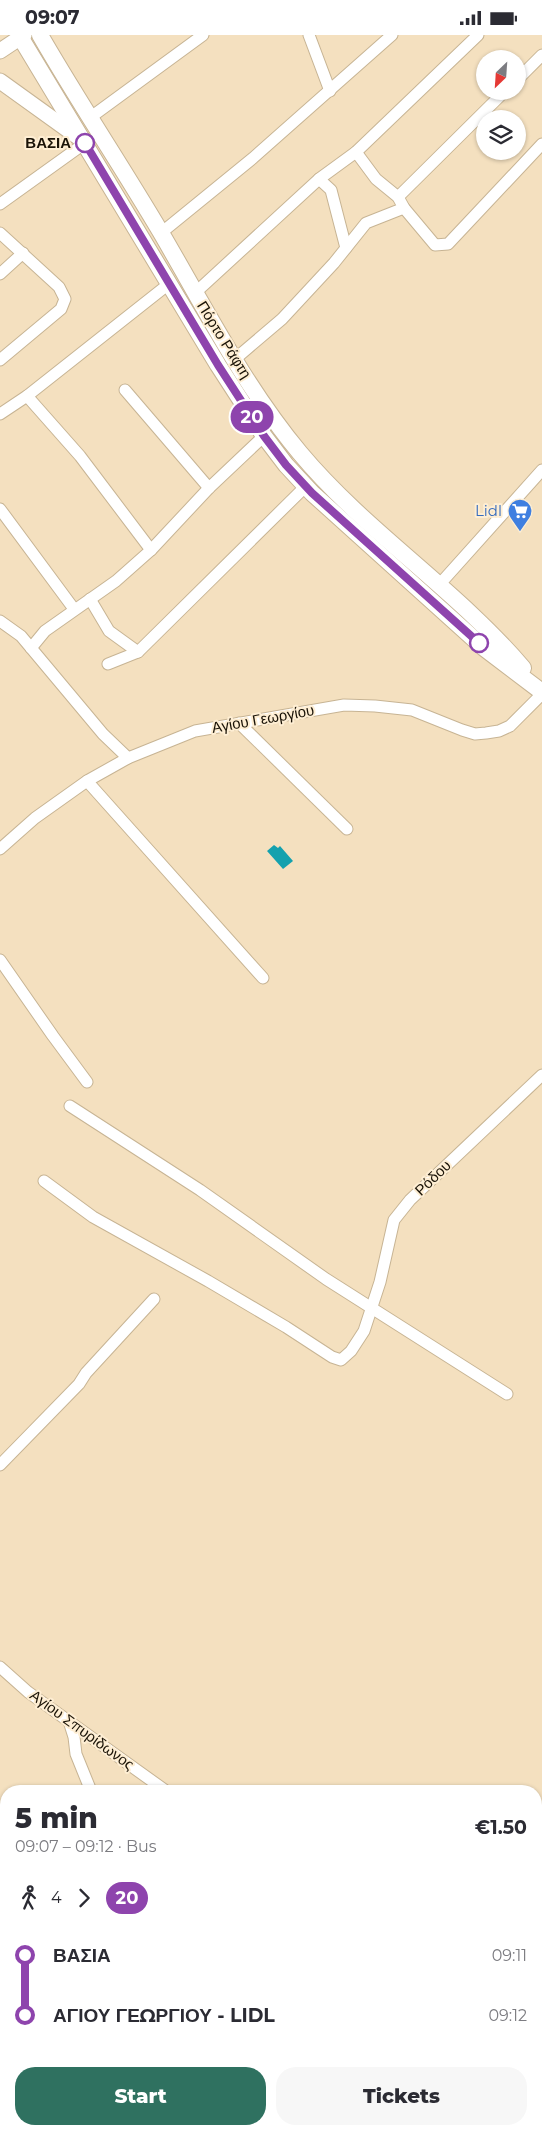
<!DOCTYPE html>
<meta charset="utf-8">
<style>
body{margin:0;font-family:Montserrat,sans-serif;background:#f7f7f7;color:#2b2b33;height:100vh;display:flex;flex-direction:column;font-size:19px;white-space:nowrap}
*{box-sizing:border-box;margin:0}
p{font-size:16px;color:#7c7c81}
.icon{flex:none;width:28px;height:28px;fill:none;stroke:currentColor;stroke-width:2;stroke-linecap:round;stroke-linejoin:round}
.map{position:relative;flex:1;overflow:hidden}
.panel{position:absolute;left:0px;top:1750px;width:542px;height:350px;display:flex;flex-direction:column;background:#fff;border-radius:20px 20px 0 0;box-shadow:0 1px 4px #0004}
.panel>*{flex:none}
.badge{padding:0 10px;border-radius:16px;font-size:18px;line-height:32px}
.needle{width:32px;rotate:205deg}
.controls{position:absolute;left:476px;top:15px;display:grid;gap:10px}
.controls a{display:grid;place-items:center;width:50px;height:50px;border-radius:50%;background:#fff;box-shadow:0 1px 4px #0004;font-size:25px}
.map>.badge{position:absolute;translate:-50% -50%;box-shadow:0 0 0 2px #fff}
.legs{display:flex;align-items:center;gap:8px;height:55px;padding:0 15px;font-size:16px}
.legs p{margin-inline-start:auto}
.overview{display:flex;align-items:center;justify-content:space-between;height:85px;padding:0 15px}
h1{font-size:28px;font-weight:800;line-height:38px}
.cta{display:flex;gap:10px;margin-top:auto;padding:10px 15px}
.cta a{flex:1;height:58px;border-radius:20px;background:#2f7160;color:#fff;font-size:20px;font-weight:800;line-height:58px;text-align:center}
.cta a+a{background:#f7f7f7;color:#2b2b33}
ul{padding:0 15px;list-style:none}
li{display:flex;align-items:center;gap:18px;height:60px;font-size:19px}
li i{display:grid;place-items:center;width:8px;height:100%;margin:0 6px;background:currentColor}
li i::after{content:'';width:12px;height:12px;margin:-6px;border:4px solid;border-radius:50%;background:#fff}
li p{margin-inline-start:auto}
li:first-child i{background:linear-gradient(#0000 50%,currentColor 0)}
li:last-child i{background:linear-gradient(currentColor 50%,#0000 0)}
.status{display:flex;justify-content:space-between;align-items:center;height:35px;padding:0 25px;background:#fff;direction:ltr}
.status svg{height:14px;fill:currentColor}
.map>svg:first-child{display:block}
.green{fill:#88c792}
.water{fill:#14a1ae}
.lines{fill:none;stroke-linecap:round;stroke-linejoin:round}
.minor-casing{stroke:#c7b494;stroke-width:13}
.tertiary-casing{stroke:#c7b494;stroke-width:17}
.secondary-casing{stroke:#c7b494;stroke-width:18}
.minor{stroke:#fff;stroke-width:11}
.tertiary{stroke:#fff;stroke-width:15}
.secondary{stroke:#fff;stroke-width:16}
.line-1-casing{stroke:#fff;stroke-width:11}
.line-1{stroke:#8e44ad;stroke-width:8}
.stop-1-dot{fill:#fff;stroke:#8e44ad;stroke-width:2.5}
.labels{text-anchor:middle;stroke-width:4;stroke-linejoin:round;paint-order:stroke}
.stop-label{font-size:15px;font-weight:bold;fill:#1a1307;stroke:#feeed3;text-anchor:end}
.street-label{font-size:15px;fill:#1a1307;stroke:#feeed3}
.shop-label{font-size:15px;fill:#366cbe;stroke:#feeed3;text-anchor:end}
</style>
<div class="status"><b>09:07</b><svg viewBox="0 0 49 12"><path d="M0 12V9h3v3zM5 12V6h3v6zM10 12V3h3v9zM15 12V0h3v12zM26 1h20v11H26zM47 4h2v5h-2z"/></svg></div>
<div class="map">
<svg width="542" height="2100" viewBox="0 0 542 2100">
<rect width="100%" height="100%" fill="#f4e0bf"/>
<path class="green" d="M0,1874C7,1898 7,1901 0,1924Z"/>
<polygon class="water" points="274,810 278,813 280,811 293,826 283,834 267,816"/>
<g class="lines">
<defs>
<g id="minor">
<polyline points="309,0 330,56"/>
<polyline points="518,44 542,20"/>
<polyline points="91,82 203,0"/>
<polyline points="356,117 376,144 398,162 404,173 435,210 448,209 542,109"/>
<polyline points="319,144 331,155 346,213"/>
<polyline points="398,162 505,56"/>
<polyline points="0,169 85,108"/>
<polyline points="0,198 59,252 65,264 61,274 0,325"/>
<polyline points="161,198 253,123 392,0"/>
<polyline points="0,239 23,218"/>
<polyline points="195,258 319,144 356,117 478,0"/>
<polyline points="235,324 282,284 334,228 366,188 404,173"/>
<polyline points="125,355 209,453"/>
<polyline points="27,361 80,421 151,515"/>
<polyline points="0,379 27,361 170,248"/>
<polyline points="0,474 74,574"/>
<polyline points="439,550 542,435"/>
<polyline points="90,564 109,596 138,617"/>
<polyline points="0,586 21,601 103,699 128,723"/>
<polyline points="31,613 45,596 116,546 151,515 209,453 264,401"/>
<polyline points="108,629 138,617 306,451"/>
<polyline points="239,688 347,794"/>
<polyline points="87,746 263,943"/>
<polyline points="0,814 35,783 87,746 128,723 195,696 344,670 375,671 412,675 462,695 475,699 486,698 499,696 510,691 542,659"/>
<polyline points="0,925 53,1001 87,1047"/>
<polyline points="70,1071 200,1155 326,1244 507,1359"/>
<polyline points="44,1146 93,1182 208,1246 286,1292 332,1322 341,1325 351,1316 364,1296 380,1247 394,1185 410,1165 542,1040"/>
<polyline points="0,1430 79,1349 86,1338 154,1264"/>
<polyline points="0,1632 28,1657 166,1756"/>
<polyline points="69,1686 74,1702 76,1719 91,1756"/>
<polyline points="0,2035 6,2027"/>
<polyline points="489,2094 494,2100"/>
</g>
<g id="tertiary">
<polyline points="0,16 24,0"/>
<polyline points="0,46 82,105"/>
</g>
<g id="secondary">
<polyline points="19,0 218,330 264,401 286,430 312,458 484,613 542,657"/>
<path d="M40,0C78,66 121,130 160,196C204,271 244,351 300,418C366,497 456,554 523,633"/>
</g>
</defs>
<use href="#minor" class="minor-casing"/>
<use href="#tertiary" class="tertiary-casing"/>
<use href="#secondary" class="secondary-casing"/>
<use href="#minor" class="minor"/>
<use href="#tertiary" class="tertiary"/>
<use href="#secondary" class="secondary"/>
</g>
<g class="lines">
<defs>
<polyline id="line-1" points="85,108 218,330 264,401 286,430 312,458 479,608"/>
</defs>
<use href="#line-1" class="line-1-casing"/>
<use href="#line-1" class="line-1"/>
</g>
<defs>
<symbol id="supermarket-pin" viewBox="-11 -11 22 30"><path d="M0 17L-7.5 6A9.5 9.5 0 1 1 7.5 6Z" fill="#3f7fe0" stroke="#feeed3"/><path d="M-6-5.5h2.5l.6 2H6L4.5 2H-2.5L-4.4-4H-6ZM-1.5 3.2a1.3 1.3 0 1 0 .1 0ZM3 3.2a1.3 1.3 0 1 0 .1 0Z" fill="#fff"/></symbol>
</defs>
<g fill-rule="evenodd">
<use href="#supermarket-pin" x="506" y="462" width="28" height="38"/>
</g>
<g class="stop-1-dot">
<circle cx="85" cy="108" r="9"/>
<circle cx="479" cy="608" r="9"/>
</g>
<g class="labels">
<g class="stop-label">
<text x="71" y="113">ΒΑΣΙΑ</text>
</g>
<g class="street-label">
<text transform="translate(224 305) rotate(58)" y="5">Πόρτο Ράφτη</text>
<text transform="translate(263 684) rotate(-10)" y="5">Αγίου Γεωργίου</text>
<text transform="translate(433 1143) rotate(-44)" y="5">Ρόδου</text>
<text transform="translate(82 1695) rotate(36)" y="5">Αγίου Σπυρίδωνος</text>
</g>
<g class="shop-label">
<text x="502" y="481">Lidl</text>
</g>
</g>
</svg>
<div class="controls">
<a><svg class="needle" viewBox="-14 -14 28 28"><path d="M0-13l5 13h-10z" fill="#e53935"/><path d="M0 13l5-13h-10z" fill="#7c7c81"/></svg></a>
<a><svg class="icon" aria-label="layers" viewBox="0 0 24 24"><path d="M12 4l9 5-9 5-9-5zM3 14l9 5 9-5"/></svg></a>
</div>
<b class="badge" style="left:252px;top:382px;background:#8e44ad;color:#fff">20</b>
<section class="panel">
<div class="overview"><div><h1>5 min</h1><p>09:07 – 09:12 · Bus</p></div><b>€1.50</b></div>
<div class="legs"><svg class="icon" aria-label="walk" viewBox="0 0 24 24"><circle cx="13" cy="4" r="2"/><path d="M13 8l-2 6 4 7M11 14l-3 7M7 12l3-4h3l4 4"/></svg>4<svg class="icon" aria-label="forward" viewBox="0 0 24 24"><path d="M9 5l7 7-7 7"/></svg><b class="badge" style="background:#8e44ad;color:#fff">20</b></div>
<ul>
<li><i style="color:#8e44ad"></i><b>ΒΑΣΙΑ</b><p>09:11</p></li>
<li><i style="color:#8e44ad"></i><b>ΑΓΙΟΥ ΓΕΩΡΓΙΟΥ - LIDL</b><p>09:12</p></li>
</ul>
<div class="cta"><a>Start</a><a>Tickets</a></div>
</section>
</div>
